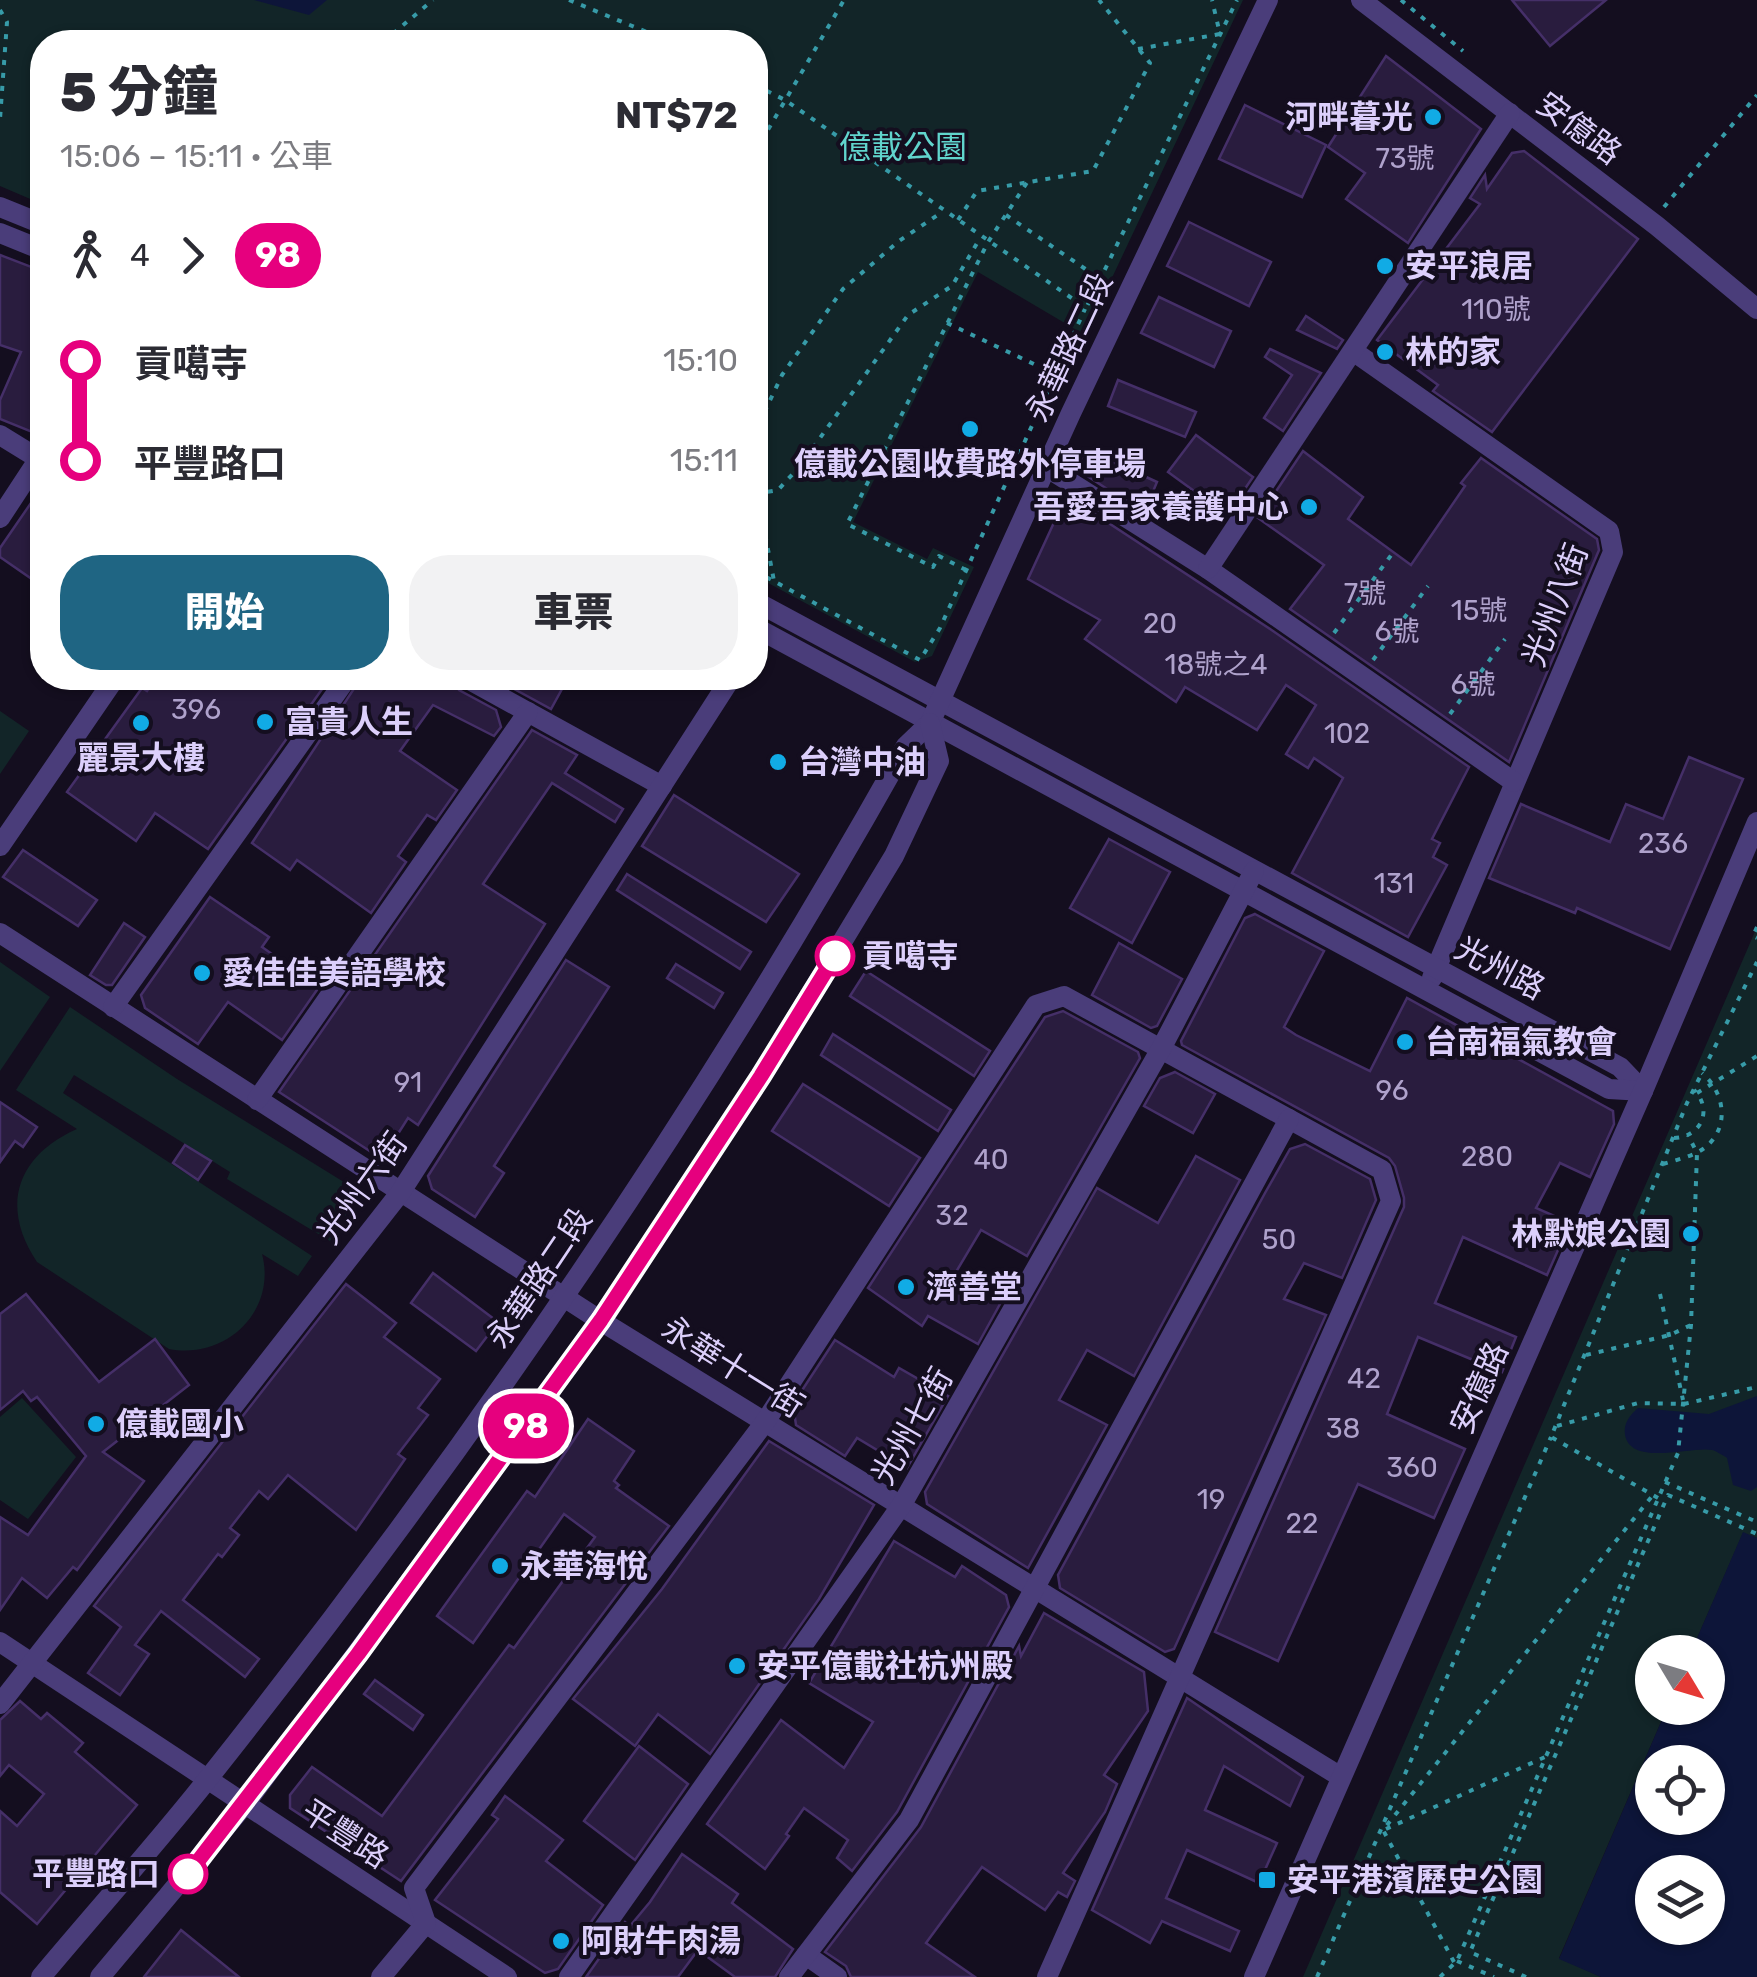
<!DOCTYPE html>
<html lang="zh-TW">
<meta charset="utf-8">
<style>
body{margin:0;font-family:Rubik,"Noto Sans TC",sans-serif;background:#f2f2f3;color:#2b2b33;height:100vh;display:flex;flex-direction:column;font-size:38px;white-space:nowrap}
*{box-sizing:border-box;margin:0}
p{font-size:32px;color:#7c7c81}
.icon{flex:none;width:55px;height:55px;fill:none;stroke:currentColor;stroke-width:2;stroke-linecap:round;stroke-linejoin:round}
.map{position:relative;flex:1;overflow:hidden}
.sheet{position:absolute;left:30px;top:30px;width:738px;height:660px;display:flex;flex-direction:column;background:#fff;border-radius:40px;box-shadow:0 2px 8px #0004}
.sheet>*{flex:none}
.badge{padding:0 20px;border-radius:32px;font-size:35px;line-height:65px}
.needle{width:65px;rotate:128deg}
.controls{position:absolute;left:1635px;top:1635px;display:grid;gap:20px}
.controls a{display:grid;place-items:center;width:90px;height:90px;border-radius:50%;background:#fff;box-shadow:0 2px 8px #0004;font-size:50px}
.map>.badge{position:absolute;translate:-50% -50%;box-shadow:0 0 0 5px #fff}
.legs{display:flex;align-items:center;gap:15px;height:110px;padding:0 30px;font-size:32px}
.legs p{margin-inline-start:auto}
.summary{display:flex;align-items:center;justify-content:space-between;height:170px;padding:0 30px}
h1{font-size:55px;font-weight:800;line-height:75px}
.action{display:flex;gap:20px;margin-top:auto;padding:20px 30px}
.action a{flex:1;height:115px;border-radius:40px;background:#1f6583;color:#fff;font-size:40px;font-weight:800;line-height:115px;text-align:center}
.action a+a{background:#f2f2f3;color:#2b2b33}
ul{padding:0 30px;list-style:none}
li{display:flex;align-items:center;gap:35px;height:100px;font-size:38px}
li i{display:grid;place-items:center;width:15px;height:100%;margin:0 12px;background:currentColor}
li i::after{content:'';width:25px;height:25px;margin:-12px;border:8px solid;border-radius:50%;background:#fff}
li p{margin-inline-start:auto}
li:first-child i{background:linear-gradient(#0000 50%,currentColor 0)}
li:last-child i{background:linear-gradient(currentColor 50%,#0000 0)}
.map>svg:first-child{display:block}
.green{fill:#122528}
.water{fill:#0d1539;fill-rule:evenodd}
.building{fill:#291c3e;stroke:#452f68;stroke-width:2.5}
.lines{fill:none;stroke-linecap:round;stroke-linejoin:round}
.path{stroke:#379ba8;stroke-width:4;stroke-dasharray:5 8;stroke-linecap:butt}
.minor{stroke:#4a3d7a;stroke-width:20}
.line-1-casing{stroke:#fff;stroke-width:22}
.line-1{stroke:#e6007e;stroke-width:15}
.poi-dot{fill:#11abe5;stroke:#140e1f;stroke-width:4}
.stop-1-dot{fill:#fff;stroke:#e6007e;stroke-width:5}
.labels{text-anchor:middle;stroke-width:8;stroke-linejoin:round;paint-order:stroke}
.number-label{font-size:28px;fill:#afa2cc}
.poi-label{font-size:32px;font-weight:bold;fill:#dccffb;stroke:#140e1f;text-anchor:start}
.street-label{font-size:32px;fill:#dccffb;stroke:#140e1f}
.park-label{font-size:32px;fill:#61d5cd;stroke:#140e1f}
.stop-label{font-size:32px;font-weight:bold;fill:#dccffb;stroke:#140e1f;text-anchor:start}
</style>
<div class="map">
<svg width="1757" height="1977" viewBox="0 0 1757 1977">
<rect width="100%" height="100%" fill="#140e1f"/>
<g class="green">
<polygon points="0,0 1243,0 1085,335 978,272 853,522 927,559 933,548 974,567 932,656 915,662 755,576 755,42 42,42 42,204 0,186"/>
<polygon points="0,711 29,731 0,774"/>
<polygon points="1757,927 1757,1538 1743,1533 1691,1652 1652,1652 1652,1708 1667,1708 1559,1958 1601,1977 1303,1977"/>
<polygon points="0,962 50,997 0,1071"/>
<path d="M70,1007L177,1079L360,1192L330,1241L227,1179L230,1172L74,1075L63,1093L312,1256L298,1276L262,1254C277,1311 226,1360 169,1349L37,1262C0,1207 16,1156 77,1129L16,1090Z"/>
<polygon points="22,1398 76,1457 28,1519 0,1500 0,1417"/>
</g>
<g class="water">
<polygon points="254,0 327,0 309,15"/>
<path d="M1757,1396V1487L1751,1491L1733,1485L1727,1458C1726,1457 1714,1450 1712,1450C1692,1446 1631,1467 1625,1435C1623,1423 1630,1415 1638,1408L1709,1414Z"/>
<path d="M1743,1532L1757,1538V1977H1601L1559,1959L1667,1708H1708V1652H1691ZM1652,1762H1708V1818H1652ZM1652,1872H1708V1928H1652Z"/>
</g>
<g class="building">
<polygon points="1512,0 1606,0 1550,46"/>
<polygon points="1386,56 1481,129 1408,243 1346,199 1365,173 1328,147"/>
<polygon points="1245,105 1326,145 1302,197 1219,159"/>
<polygon points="1524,151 1638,239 1492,432 1433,391 1438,385 1377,340 1480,204 1470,198 1485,175 1487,189 1512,153"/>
<polygon points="1189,222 1271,262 1249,306 1167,266"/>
<polygon points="0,255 42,271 42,436 0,419 0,400 21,352 0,345"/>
<polygon points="1159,297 1231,331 1214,367 1141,333"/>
<polygon points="1306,316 1343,340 1337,349 1297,330"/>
<polygon points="1270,349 1321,373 1283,431 1264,418 1292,375 1265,357"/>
<polygon points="1118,380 1196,412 1185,437 1108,406"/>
<polygon points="1196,435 1253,477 1227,515 1168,472"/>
<polygon points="1085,449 1157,482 1144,513 1078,470"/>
<polygon points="1303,451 1363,497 1348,519 1411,565 1465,486 1461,483 1481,458 1597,539 1599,550 1509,762 1290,609 1324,565 1258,518"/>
<polygon points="42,487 42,586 0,557 0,548"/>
<polygon points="1072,499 1273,631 1469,767 1432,839 1440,843 1433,857 1447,865 1408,937 1292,873 1343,778 1314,758 1308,768 1286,754 1316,705 1286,685 1257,730 1185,687 1176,702 1085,639 1100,620 1028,579 1063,503"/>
<polygon points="156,678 330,678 208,849 155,813 136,841 67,792 142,688 147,691"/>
<polygon points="361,678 433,678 448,686 452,680 459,690 496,710 501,727 494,736 433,705 400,751 457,790 436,820 427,815 398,856 406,862 371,913 297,860 290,870 252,843"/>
<polygon points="494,678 568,678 551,709"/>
<polygon points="532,730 577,755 565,773 623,809 615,822 552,783 483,884 545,924 418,1125 408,1118 382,1159 279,1092"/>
<polygon points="1689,757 1743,779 1670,949 1577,908 1575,913 1489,878 1521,804 1610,842 1626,804 1663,819"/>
<polygon points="674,795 799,874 766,922 642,846"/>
<polygon points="1109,839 1170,872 1132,943 1070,908"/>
<polygon points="23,850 97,900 78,926 3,877"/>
<polygon points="627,874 751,952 740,969 617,890"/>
<polygon points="210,897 269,937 262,947 319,987 282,1040 228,1002 198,1044 145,1008 141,995"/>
<polygon points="1255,914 1324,951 1284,1027 1296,1035 1370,1071 1407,998 1613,1111 1614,1124 1590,1177 1560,1163 1536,1208 1570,1223 1547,1275 1463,1237 1435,1303 1516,1337 1502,1372 1418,1337 1387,1414 1465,1449 1434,1518 1358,1484 1278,1661 1215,1632 1404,1207 1404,1198 1395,1166 1389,1158 1182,1045 1181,1041 1245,918"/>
<polygon points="124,923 145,937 112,985 106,985 90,975"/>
<polygon points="1119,943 1182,979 1157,1026 1151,1028 1092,995"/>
<polygon points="566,960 609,987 494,1166 504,1173 475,1217 432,1189 428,1176"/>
<polygon points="676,964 723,993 714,1008 667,978"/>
<polygon points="866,971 990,1051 974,1076 850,996"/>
<polygon points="1063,1011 1138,1052 1140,1058 1027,1256 981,1230 953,1277 1000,1304 978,1344 928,1316 922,1326 868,1288 1045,1017"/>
<polygon points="833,1034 951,1110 938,1131 821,1055"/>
<polygon points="1175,1072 1215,1094 1193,1133 1144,1106 1160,1078"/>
<polygon points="803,1084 920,1158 889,1206 772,1131"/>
<polygon points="0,1102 37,1127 23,1147 15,1141 0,1162"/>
<polygon points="1305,1144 1370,1179 1376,1200 1342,1278 1304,1263 1284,1299 1326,1315 1174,1649 1165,1652 1060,1588 1058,1575 1265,1193 1290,1149"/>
<polygon points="185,1145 211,1161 198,1180 173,1163"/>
<polygon points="1196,1156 1240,1180 1134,1376 1087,1350 1059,1400 1107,1425 1028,1568 927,1504 925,1492 1097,1188 1158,1223"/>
<polygon points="433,1273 498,1322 476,1351 411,1303"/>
<polygon points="346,1284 396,1323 384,1337 440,1379 418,1408 428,1415 398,1454 405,1459 356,1530 288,1475 268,1499 259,1491 230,1528 239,1535 222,1557 218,1554 183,1600 259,1659 245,1677 161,1611 135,1645 149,1654 120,1695 88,1673 121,1627 94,1606"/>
<polygon points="26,1294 99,1382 155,1339 189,1385 103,1452 144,1481 77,1570 73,1567 47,1598 22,1578 0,1610 0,1517 28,1535 86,1456 37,1397 31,1401 23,1391 0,1410 0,1314"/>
<polygon points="835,1340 894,1377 899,1368 948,1396 907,1468 857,1438 845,1456 796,1425 793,1404"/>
<polygon points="588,1419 634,1451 614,1481 619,1485 616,1488 669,1526 401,1881 290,1808 290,1795 312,1767 382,1816 509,1645 514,1648 595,1537 564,1514 473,1643 437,1616 527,1491 535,1497"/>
<polygon points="769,1441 874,1505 819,1599 710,1754 658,1714 635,1746 573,1699 662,1589"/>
<polygon points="894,1541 955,1577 962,1566 1006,1595 1009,1607 897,1812 852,1871 837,1858 848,1840 804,1808 786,1834 789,1836 765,1869 707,1824 781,1720 844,1768 873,1722 809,1683"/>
<polygon points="1044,1613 1144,1672 1148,1711 1104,1775 1117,1784 1105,1812 1063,1873 1075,1881 1067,1897 1058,1892 1045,1910 982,1867 926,1943 975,1977 851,1977 846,1966 825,1952 921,1827 1019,1646 1021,1656"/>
<polygon points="375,1680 423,1715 413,1730 364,1694"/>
<polygon points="1187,1698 1303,1777 1290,1806 1224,1766 1205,1810 1277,1843 1259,1883 1187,1850 1166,1898 1239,1931 1230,1951 1162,1921 1150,1943 1092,1910"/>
<polygon points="20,1701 41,1719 47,1713 83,1743 75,1752 137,1805 37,1924 0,1892 0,1811 17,1826 44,1794 9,1765 0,1776 0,1720"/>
<polygon points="639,1746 688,1784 635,1860 584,1821"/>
<polygon points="505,1796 563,1840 546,1861 603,1905 558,1969 545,1973 435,1900 498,1819 492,1815"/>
<polygon points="682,1854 738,1894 732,1903 793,1949 775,1977 735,1977 698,1950 678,1977 586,1977 625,1922 630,1926 650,1902"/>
<polygon points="181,1930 239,1977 144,1977"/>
</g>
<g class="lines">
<g class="path">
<polyline points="569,0 671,42"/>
<polyline points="1401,0 1463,51"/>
<polyline points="0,10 7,22 0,119"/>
<polyline points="383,42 433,0"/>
<polyline points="1138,49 1220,34 1212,0"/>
<polyline points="755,85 785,100 1086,308 1237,0"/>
<polyline points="755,152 844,0"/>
<polyline points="1664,207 1757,95"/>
<polyline points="1006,215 1100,279"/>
<polyline points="958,220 977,191 1093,171 1150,63 1099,0"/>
<polyline points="947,323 1055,374"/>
<polyline points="755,420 763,415 782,375 843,289 899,241 942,212"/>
<polyline points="755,494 778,490 800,466 908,315 952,286 980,238"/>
<polyline points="758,497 774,581"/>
<polyline points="966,570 939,556 933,567 847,524 988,242 1028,181"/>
<polyline points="755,571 920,660 940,628 1085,309"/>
<polyline points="1334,633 1392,554"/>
<polyline points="1373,660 1428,586"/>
<polyline points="1450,714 1505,639"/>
<polyline points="1757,927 1753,936 1757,938"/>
<polyline points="1697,1093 1757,1056"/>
<path d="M1674,1138C1702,1137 1713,1109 1694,1090"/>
<path d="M1663,1164C1673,1161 1685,1158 1694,1154C1730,1138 1729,1096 1702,1073"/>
<polyline points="1660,1294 1683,1400"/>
<polyline points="1586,1355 1670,1335 1691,1325"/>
<polyline points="1557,1426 1638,1403 1684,1404 1757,1387"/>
<polyline points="1665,1482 1757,1522"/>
<polyline points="1658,1498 1551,1437 1687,1103 1757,962"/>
<polyline points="1386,1829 1545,1757"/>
<polyline points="1457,1961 1494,1977"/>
<polyline points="1454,1962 1383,1830 1653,1495"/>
<polyline points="1317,1977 1551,1437"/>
<polyline points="1440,1977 1457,1961 1678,1453 1691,1325 1697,1153 1688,1135"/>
<polyline points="1526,1977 1470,1952 1668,1495 1757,1534"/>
</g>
<g class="minor">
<polyline points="1361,0 1657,226 1757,309"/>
<polyline points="0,207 42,224"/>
<polyline points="0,233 42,250"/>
<polyline points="1353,351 1609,531 1613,552 1432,978"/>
<polyline points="0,435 39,459"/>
<polyline points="1046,467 1208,569 1514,782"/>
<polyline points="0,518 42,454"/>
<polyline points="1208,569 1510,113"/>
<polyline points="755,601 1620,1067 1643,1091"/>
<polyline points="755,627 1609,1089 1643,1091"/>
<polyline points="466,678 662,786"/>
<polyline points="0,846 115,678"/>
<polyline points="0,933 601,1321 1341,1777"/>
<polyline points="113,1007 347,678"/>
<polyline points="257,1100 528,712"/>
<polyline points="0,1642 507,1977"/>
<polyline points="0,1704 400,1193 731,678"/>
<polyline points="806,1955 837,1977"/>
<path d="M41,1977C96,1911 154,1847 207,1780C466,1454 703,1109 906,746L930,723L1071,413L1268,0"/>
<polyline points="100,1977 245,1804 525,1426 617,1295 761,1076 894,856 939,761 930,723"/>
<polyline points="381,1977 426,1923 414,1888 765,1422 1036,1005 1064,996 1382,1170 1391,1201 1047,1977"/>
<polyline points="569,1977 901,1506 1162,1047 1254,871"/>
<polyline points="789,1977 909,1820 1289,1119"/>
<polyline points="1254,1977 1643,1091 1757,822"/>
</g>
</g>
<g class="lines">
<defs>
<polyline id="line-1" points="188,1874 358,1654 601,1320 761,1076 835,956"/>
</defs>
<use href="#line-1" class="line-1-casing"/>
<use href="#line-1" class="line-1"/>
</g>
<g class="poi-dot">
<circle cx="1433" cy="117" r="10"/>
<circle cx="1385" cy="266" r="10"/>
<circle cx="1385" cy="352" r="10"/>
<circle cx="970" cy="429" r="10"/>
<circle cx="1309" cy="507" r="10"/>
<circle cx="265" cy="722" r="10"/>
<circle cx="141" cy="723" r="10"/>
<circle cx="778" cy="762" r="10"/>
<circle cx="202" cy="973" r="10"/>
<circle cx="1405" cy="1042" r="10"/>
<circle cx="1691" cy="1234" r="10"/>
<circle cx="906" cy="1287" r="10"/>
<circle cx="96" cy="1424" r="10"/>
<circle cx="500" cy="1566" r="10"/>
<circle cx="737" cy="1666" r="10"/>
<rect x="1257" y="1870" width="20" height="20" rx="5"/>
<circle cx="561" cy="1941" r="10"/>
</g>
<g class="stop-1-dot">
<circle cx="835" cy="956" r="18"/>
<circle cx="188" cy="1874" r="18"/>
</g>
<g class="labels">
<g class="number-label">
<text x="1405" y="168">73號</text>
<text x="1496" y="319">110號</text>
<text x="1365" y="603">7號</text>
<text x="1479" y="620">15號</text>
<text x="1160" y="633">20</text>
<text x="1397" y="641">6號</text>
<text x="1216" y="674">18號之4</text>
<text x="1473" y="694">6號</text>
<text x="196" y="719">396</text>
<text x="1347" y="743">102</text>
<text x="1663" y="853">236</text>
<text x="1394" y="893">131</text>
<text x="408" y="1092">91</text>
<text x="1392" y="1100">96</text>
<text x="1487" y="1166">280</text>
<text x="991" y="1169">40</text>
<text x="952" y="1225">32</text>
<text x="1279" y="1249">50</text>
<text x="1364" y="1388">42</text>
<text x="1343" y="1438">38</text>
<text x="1412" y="1477">360</text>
<text x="1211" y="1509">19</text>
<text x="1302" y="1533">22</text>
</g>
<g class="poi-label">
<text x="1413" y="128" text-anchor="end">河畔暮光</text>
<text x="1405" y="277">安平浪居</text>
<text x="1405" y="363">林的家</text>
<text x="970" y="475" text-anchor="middle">億載公園收費路外停車場</text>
<text x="1289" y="518" text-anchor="end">吾愛吾家養護中心</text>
<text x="285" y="733">富貴人生</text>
<text x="141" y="769" text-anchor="middle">麗景大樓</text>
<text x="798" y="773">台灣中油</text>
<text x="222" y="984">愛佳佳美語學校</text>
<text x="1425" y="1053">台南福氣教會</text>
<text x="1671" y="1245" text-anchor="end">林默娘公園</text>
<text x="926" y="1298">濟善堂</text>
<text x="116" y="1435">億載國小</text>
<text x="520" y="1577">永華海悅</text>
<text x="757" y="1677">安平億載社杭州殿</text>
<text x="1287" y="1891">安平港濱歷史公園</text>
<text x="581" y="1952">阿財牛肉湯</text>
</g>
<g class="street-label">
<text transform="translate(1579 128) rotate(37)" y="11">安億路</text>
<text transform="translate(1069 347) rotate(-65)" y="11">永華路二段</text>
<text transform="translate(1555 605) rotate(-69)" y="11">光州八街</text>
<text transform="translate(1500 968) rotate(28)" y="11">光州路</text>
<text transform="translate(362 1188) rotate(-54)" y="11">光州六街</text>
<text transform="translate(539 1278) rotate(-56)" y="11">永華路二段</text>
<text transform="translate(733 1367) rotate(32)" y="11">永華十一街</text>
<text transform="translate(1479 1388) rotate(-66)" y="11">安億路</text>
<text transform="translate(912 1426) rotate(-60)" y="11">光州七街</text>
<text transform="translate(345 1834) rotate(33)" y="11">平豐路</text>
</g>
<g class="park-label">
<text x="903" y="158">億載公園</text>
</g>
<g class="stop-label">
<text x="862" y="967">貢噶寺</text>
<text x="160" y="1885" text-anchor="end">平豐路口</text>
</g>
</g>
</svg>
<div class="controls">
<a><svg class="needle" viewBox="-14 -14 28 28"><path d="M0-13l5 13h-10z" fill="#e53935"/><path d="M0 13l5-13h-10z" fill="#7c7c81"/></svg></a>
<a><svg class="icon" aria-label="locate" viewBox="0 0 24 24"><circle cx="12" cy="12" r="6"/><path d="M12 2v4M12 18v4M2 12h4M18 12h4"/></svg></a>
<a><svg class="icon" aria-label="layers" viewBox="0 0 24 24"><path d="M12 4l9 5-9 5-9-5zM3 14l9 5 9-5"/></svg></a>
</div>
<b class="badge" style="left:526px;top:1426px;background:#e6007e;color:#fff">98</b>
<section class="sheet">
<div class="summary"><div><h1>5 分鐘</h1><p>15:06 – 15:11 · 公車</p></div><b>NT$72</b></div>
<div class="legs"><svg class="icon" aria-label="walk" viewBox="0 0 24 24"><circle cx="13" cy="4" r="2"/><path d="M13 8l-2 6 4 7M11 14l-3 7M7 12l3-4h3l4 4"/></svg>4<svg class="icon" aria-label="forward" viewBox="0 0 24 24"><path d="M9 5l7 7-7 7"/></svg><b class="badge" style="background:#e6007e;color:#fff">98</b></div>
<ul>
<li><i style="color:#e6007e"></i><b>貢噶寺</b><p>15:10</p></li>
<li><i style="color:#e6007e"></i><b>平豐路口</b><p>15:11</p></li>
</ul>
<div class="action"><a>開始</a><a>車票</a></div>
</section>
</div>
